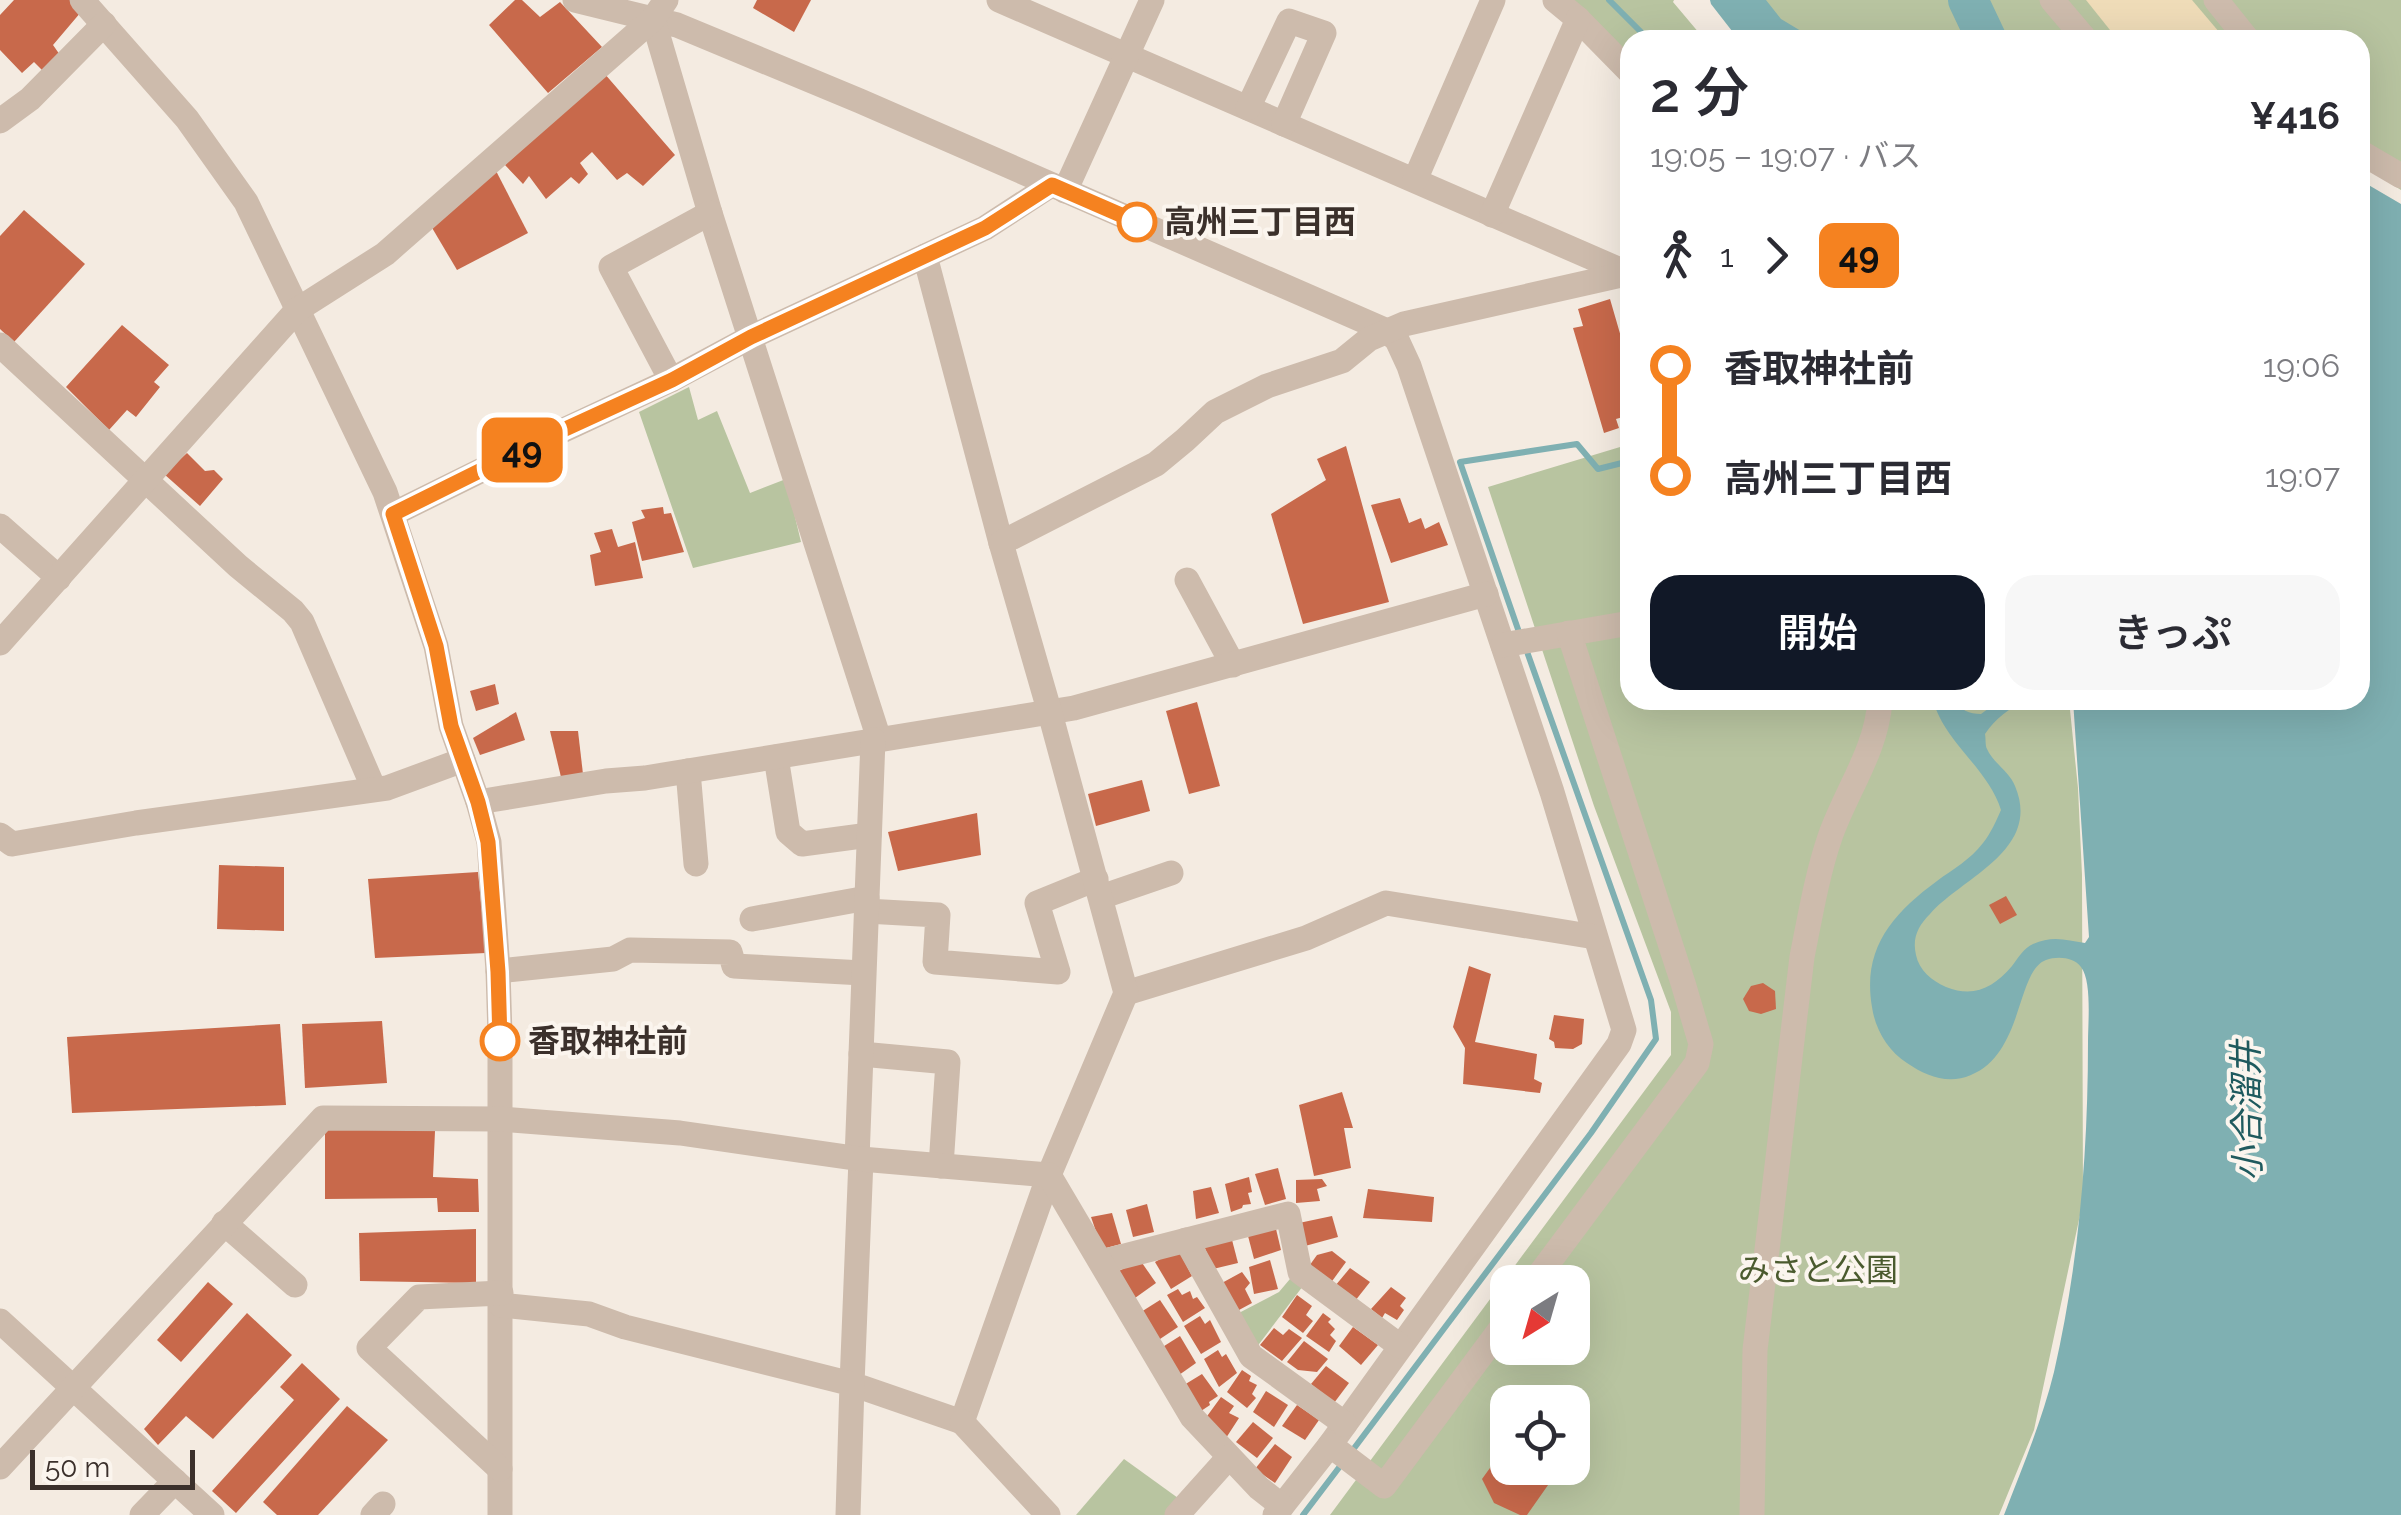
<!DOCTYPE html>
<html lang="ja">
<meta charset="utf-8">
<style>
body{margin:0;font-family:Raleway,"Noto Sans JP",sans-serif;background:#f7f7f7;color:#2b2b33;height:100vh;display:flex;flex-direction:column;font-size:38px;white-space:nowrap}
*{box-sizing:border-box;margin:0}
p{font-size:32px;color:#7c7c81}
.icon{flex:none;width:55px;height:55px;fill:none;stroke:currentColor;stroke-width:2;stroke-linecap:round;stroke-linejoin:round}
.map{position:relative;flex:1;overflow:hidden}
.panel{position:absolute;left:1620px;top:30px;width:750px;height:680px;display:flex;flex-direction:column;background:#fff;border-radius:30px;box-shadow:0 10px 40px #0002}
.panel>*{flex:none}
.badge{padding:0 20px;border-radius:15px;font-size:35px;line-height:65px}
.needle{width:65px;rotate:217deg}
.controls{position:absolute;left:1490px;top:1265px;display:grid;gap:20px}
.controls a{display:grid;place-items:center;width:100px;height:100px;border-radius:20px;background:#fff;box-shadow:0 10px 40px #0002;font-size:50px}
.scale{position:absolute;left:30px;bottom:25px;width:165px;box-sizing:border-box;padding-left:10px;border:5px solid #3b302b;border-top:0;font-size:28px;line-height:35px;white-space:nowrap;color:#3b302b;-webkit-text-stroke:8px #fbf5ee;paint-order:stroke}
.map>.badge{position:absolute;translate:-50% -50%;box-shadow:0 0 0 5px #fff}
.legs{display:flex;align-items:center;gap:15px;height:110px;padding:0 30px;font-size:32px}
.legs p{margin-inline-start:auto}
.summary{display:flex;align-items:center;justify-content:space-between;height:170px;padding:0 30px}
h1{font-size:55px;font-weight:600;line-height:75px}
.primary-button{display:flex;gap:20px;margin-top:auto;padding:20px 30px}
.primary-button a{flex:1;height:115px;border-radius:30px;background:#111827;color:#fff;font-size:40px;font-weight:600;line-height:115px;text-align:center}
.primary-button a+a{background:#f7f7f7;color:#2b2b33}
ul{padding:0 30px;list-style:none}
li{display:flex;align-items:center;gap:35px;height:110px;font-size:38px}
li i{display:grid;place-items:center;width:15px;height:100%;margin:0 12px;background:currentColor}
li i::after{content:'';width:25px;height:25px;margin:-12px;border:8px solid;border-radius:50%;background:#fff}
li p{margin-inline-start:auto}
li:first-child i{background:linear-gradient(#0000 50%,currentColor 0)}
li:last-child i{background:linear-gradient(currentColor 50%,#0000 0)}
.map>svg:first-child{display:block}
.green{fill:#b8c4a0;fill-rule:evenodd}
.sand{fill:#efdcb8}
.water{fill:#7fb0b2}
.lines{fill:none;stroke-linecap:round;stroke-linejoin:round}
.stream{stroke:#7fb0b2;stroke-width:6}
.river{stroke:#7fb0b2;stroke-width:40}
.building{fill:#c8694b}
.minor{stroke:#cdbbac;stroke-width:25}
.line-1-casing{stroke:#fff;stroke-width:22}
.line-1{stroke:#f58220;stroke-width:15}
.stop-1-dot{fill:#fff;stroke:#f58220;stroke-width:5}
.labels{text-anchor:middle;stroke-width:8;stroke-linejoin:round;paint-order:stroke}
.stop-label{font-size:32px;font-weight:bold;fill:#3b302b;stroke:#fbf5ee;text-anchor:start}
.park-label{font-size:32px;fill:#4a5a2e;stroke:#fbf5ee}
.water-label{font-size:35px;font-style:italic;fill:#1f5a5e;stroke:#fbf5ee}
</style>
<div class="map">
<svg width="2401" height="1515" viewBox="0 0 2401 1515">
<rect width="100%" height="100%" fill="#f4ebe1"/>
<g class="green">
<polygon points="1569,0 1674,0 1673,2 1705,40 1630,40 1630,65"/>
<polygon points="1727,0 2401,0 2401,190 2360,164 2360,40 1802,40"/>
<polygon points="689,387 698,420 717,411 750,493 786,479 801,542 693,568 639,412"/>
<path d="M1630,444V700H2069L2078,788L2082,875L2083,1201L2034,1430L1999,1515H1330L1671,1055V1012L1594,806L1488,487ZM1508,1282H1572V1348H1508ZM1508,1402H1572V1468H1508Z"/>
<polygon points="1295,1273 1306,1282 1256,1348 1235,1315 1279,1292"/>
<polygon points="1124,1459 1178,1498 1166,1515 1076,1515"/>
</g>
<polygon class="sand" points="2086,0 2192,0 2225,39 2118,40"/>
<g class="water">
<polygon points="1710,0 1766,0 1781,19 1816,40 1739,40 1711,4"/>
<path d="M2360,180L2401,204V1515H2004C2022,1468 2042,1421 2054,1372C2079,1263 2088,1153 2088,1042C2088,1023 2092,981 2081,967C2074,957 2057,956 2046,960C2016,971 2024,1053 1971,1075C1948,1085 1926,1076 1907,1063C1888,1051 1875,1029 1872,1007C1862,949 1892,914 1937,881C1953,869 1970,860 1983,843C1991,833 1996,821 2001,810C1988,768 1944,742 1933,700H1955C1959,710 1970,714 1981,714L2000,700H2024C2008,710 1996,718 1985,734C1986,739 1985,745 1987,749C1993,763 2010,772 2015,786C2042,850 1963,877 1930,914C1918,926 1912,938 1916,955C1919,970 1932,981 1946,987C1974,998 1993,988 2012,966C2018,958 2024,948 2033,944C2052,935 2067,940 2085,943L2089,937L2073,700H2360Z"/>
</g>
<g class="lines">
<g class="stream">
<polyline points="1609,0 1649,40"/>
<polyline points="1520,635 1460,462 1577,444 1598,469 1630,461"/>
<polyline points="1352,1451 1591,1133 1656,1039 1651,1000 1525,646"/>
<polyline points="1303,1515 1344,1461"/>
</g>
<polyline class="river" points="1968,0 1987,40"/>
</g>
<g class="building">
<polygon points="14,0 70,0 81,12 53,45 60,55 42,70 34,62 22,73 0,50 0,15"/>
<polygon points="515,0 522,0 540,17 560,2 602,47 548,93 489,25"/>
<polygon points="757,0 811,0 794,32 753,8"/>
<polygon points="604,73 675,155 643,186 627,173 617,180 592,152 580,163 588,174 579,184 571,177 546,199 529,176 523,184 505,165"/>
<polygon points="494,167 528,233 457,270 428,221"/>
<polygon points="24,210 85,264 14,342 0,329 0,236"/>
<polygon points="1610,299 1630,368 1630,415 1616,419 1619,428 1604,433 1573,328 1583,326 1578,309"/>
<polygon points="122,325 169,365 154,382 160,387 136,417 127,410 109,430 66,387"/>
<polygon points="1346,446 1389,602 1303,624 1271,514 1326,480 1317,459"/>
<polygon points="187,453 205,471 214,470 223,479 200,506 164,474"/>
<polygon points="1400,498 1409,523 1421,518 1425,529 1439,522 1448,545 1391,563 1371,505"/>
<polygon points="663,507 664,514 671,513 684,552 642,561 632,522 645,518 641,510"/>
<polygon points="612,529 618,547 635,542 643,578 595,586 590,555 601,552 594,533"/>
<polygon points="495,684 499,704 476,711 470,691"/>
<polygon points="1197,702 1220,786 1189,794 1166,711"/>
<polygon points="516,712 525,740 480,755 473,738"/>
<polygon points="550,731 578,731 583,774 561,777"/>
<polygon points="1142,780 1150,811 1096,826 1088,794"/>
<polygon points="977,813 981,855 898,871 888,832"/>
<polygon points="219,865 284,867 284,931 217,929"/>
<polygon points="478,872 486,953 375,958 368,879"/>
<polygon points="2006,896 2017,915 2000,924 1989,905"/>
<polygon points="1469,966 1491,974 1475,1042 1537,1054 1534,1079 1542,1083 1540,1093 1463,1084 1465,1048 1453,1027"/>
<polygon points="1763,983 1775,991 1776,1009 1761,1014 1749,1011 1743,999 1751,986"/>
<polygon points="1554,1015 1584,1019 1582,1044 1573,1049 1555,1048 1554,1042 1549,1039"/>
<polygon points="382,1021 387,1083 305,1088 302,1024"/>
<polygon points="280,1024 286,1105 72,1113 67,1037"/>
<polygon points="1342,1092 1353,1128 1344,1128 1351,1168 1314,1176 1299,1105"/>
<polygon points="325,1128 435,1131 433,1177 478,1179 479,1212 438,1212 437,1198 325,1199"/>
<polygon points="1278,1168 1286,1199 1265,1205 1255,1174"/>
<polygon points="1249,1177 1252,1192 1248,1193 1251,1204 1243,1205 1242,1208 1231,1212 1225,1184"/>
<polygon points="1322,1179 1327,1186 1317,1189 1320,1201 1296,1203 1296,1180"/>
<polygon points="1211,1187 1219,1213 1196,1219 1193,1191"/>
<polygon points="1368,1189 1434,1197 1432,1222 1363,1218"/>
<polygon points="1147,1204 1154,1232 1133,1237 1126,1210"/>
<polygon points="1112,1213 1121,1244 1102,1249 1091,1217"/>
<polygon points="1332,1216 1338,1237 1305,1246 1299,1223"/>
<polygon points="476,1229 476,1283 360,1281 359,1233"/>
<polygon points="1276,1229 1281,1250 1254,1259 1248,1236"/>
<polygon points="1231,1236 1238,1263 1213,1269 1203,1243"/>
<polygon points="1178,1249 1192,1276 1171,1289 1155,1262"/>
<polygon points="1332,1251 1346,1262 1330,1284 1307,1269 1317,1255"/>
<polygon points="1140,1260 1156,1283 1135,1298 1117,1272"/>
<polygon points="1270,1260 1278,1289 1254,1294 1249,1267"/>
<polygon points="1350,1268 1370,1282 1355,1301 1335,1286"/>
<polygon points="1242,1272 1250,1283 1245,1289 1252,1303 1239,1310 1220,1284"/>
<polygon points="208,1282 233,1304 181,1362 157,1340"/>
<polygon points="1391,1287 1406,1298 1400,1306 1404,1310 1397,1320 1385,1313 1382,1318 1371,1309"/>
<polygon points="1178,1289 1182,1295 1190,1291 1193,1299 1197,1297 1205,1308 1183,1322 1167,1295"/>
<polygon points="1297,1295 1312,1306 1306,1315 1313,1321 1303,1333 1282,1317"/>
<polygon points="1160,1300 1178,1327 1157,1341 1141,1312"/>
<polygon points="247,1313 292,1355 213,1439 186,1416 158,1445 144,1429"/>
<polygon points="1323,1313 1331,1319 1328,1322 1335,1329 1330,1335 1336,1341 1329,1352 1306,1336"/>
<polygon points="1200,1316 1205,1324 1210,1320 1221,1342 1201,1354 1184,1326"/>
<polygon points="1353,1327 1378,1345 1361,1365 1339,1346"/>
<polygon points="1274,1328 1283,1335 1289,1329 1302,1338 1282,1361 1260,1345"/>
<polygon points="1180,1336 1196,1363 1179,1375 1161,1348"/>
<polygon points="1304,1341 1328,1359 1317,1372 1298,1370 1287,1362"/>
<polygon points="1218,1350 1222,1357 1226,1354 1237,1373 1219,1387 1204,1359"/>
<polygon points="302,1363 340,1399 236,1513 212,1491 294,1400 280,1387"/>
<polygon points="1326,1366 1349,1383 1334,1403 1311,1384"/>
<polygon points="1242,1370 1251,1376 1249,1381 1257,1385 1252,1394 1256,1398 1247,1408 1227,1392"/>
<polygon points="1202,1374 1218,1396 1209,1402 1210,1405 1201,1411 1184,1385"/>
<polygon points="1266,1391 1288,1405 1274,1427 1253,1412"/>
<polygon points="1221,1397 1234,1406 1229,1413 1239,1418 1226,1438 1205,1419"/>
<polygon points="1297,1405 1319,1420 1305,1440 1282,1426"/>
<polygon points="347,1406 388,1440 318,1515 277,1515 263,1502"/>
<polygon points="1253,1422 1273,1438 1257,1458 1236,1442"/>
<polygon points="1508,1443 1508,1468 1560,1468 1527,1515 1520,1515 1494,1503 1482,1479"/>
<polygon points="1275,1444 1292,1457 1275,1483 1255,1469"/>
</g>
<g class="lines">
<g class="minor">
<polyline points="82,0 187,119 246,202 385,492 436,646 451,726 478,802 489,842 498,971 500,1035 500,1515"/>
<polyline points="575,0 677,25 860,101 1387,331 1397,340 1409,366 1552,792 1624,1030 1619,1044 1330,1445 1275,1515"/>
<polyline points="999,0 1627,273"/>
<polyline points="1555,0 1578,19 1630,72"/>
<polyline points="2052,0 2086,40"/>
<polyline points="2216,0 2248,40"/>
<polyline points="653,19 710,213 879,739"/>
<polyline points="1248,108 1289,21 1324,33 1284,124"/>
<polyline points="0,121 30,99 104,24"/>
<polyline points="2360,152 2401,176"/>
<polyline points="1415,180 1493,0"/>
<polyline points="1065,191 1152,0"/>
<polyline points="1492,215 1578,19"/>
<polyline points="0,345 238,566 293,611 302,622 374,789"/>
<polyline points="671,380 611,267 710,213"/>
<polyline points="393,514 551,436 671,380 751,337 925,256"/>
<polyline points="0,526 59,578"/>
<polyline points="1001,543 925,256 985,228 1051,185"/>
<polyline points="1187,580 1233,665"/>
<polyline points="0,643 297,310 385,254 653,19 666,0"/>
<polyline points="1503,645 1630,623"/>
<polyline points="776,757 788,832 802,844 869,835"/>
<polyline points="688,771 696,864"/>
<polyline points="478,802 606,781 645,778 1074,708 1486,594"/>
<polyline points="0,835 12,844 136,823 387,788 463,760"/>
<polyline points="1101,897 1171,873"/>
<polyline points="866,911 938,915 935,962 1058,972 1037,903 1096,879"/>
<polyline points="752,919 867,898"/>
<polyline points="498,971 613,959 630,950 730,952 734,966 863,973"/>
<polyline points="1126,993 1306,938 1386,903 1595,937"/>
<polyline points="861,1054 948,1062 941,1166"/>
<polyline points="857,1159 873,740"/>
<polyline points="861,1159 852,1384 962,1422 1049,1175 1126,993 1050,713 1001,543 1156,464 1185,440 1215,412 1267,386 1342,361 1369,339 1404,324 1630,273"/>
<polyline points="224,1223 295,1285"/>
<polyline points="1186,1240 1251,1356 1345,1424"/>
<polyline points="1101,1262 1288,1214 1300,1272 1400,1346"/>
<polyline points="1534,1282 1697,1063 1701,1044 1683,983 1569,633"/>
<polyline points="501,1305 589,1314 625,1327 852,1384 848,1515"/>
<polyline points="0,1321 212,1515"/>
<polyline points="962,1422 1048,1515"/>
<polyline points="1330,1445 1384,1486 1508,1319"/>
<polyline points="0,1467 323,1118 500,1119 680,1133 861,1159 1049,1175 1192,1417 1259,1488 1282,1506"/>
<polyline points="500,1469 369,1348 419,1297 501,1293"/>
<polyline points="142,1515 175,1481"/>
<polyline points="373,1515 383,1504"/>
<polyline points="1177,1515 1229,1457"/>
<path d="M1752,1515L1755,1350L1802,957C1810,917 1817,875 1830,837C1846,791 1877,750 1880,700"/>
</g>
</g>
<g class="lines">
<defs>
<polyline id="line-1" points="500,1041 498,972 488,842 478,802 451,726 436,646 393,514 550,436 672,380 751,337 985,228 1052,185 1137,222"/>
</defs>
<use href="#line-1" class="line-1-casing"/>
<use href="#line-1" class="line-1"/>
</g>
<g class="stop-1-dot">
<circle cx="1137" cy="222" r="18"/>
<circle cx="500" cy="1041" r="18"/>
</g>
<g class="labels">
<g class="stop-label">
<text x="1164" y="233">高州三丁目西</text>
<text x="528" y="1052">香取神社前</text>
</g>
<g class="park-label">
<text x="1818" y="1281">みさと公園</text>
</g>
<g class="water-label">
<text transform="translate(2247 1111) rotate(-91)" y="12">小合溜井</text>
</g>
</g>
</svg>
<div class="controls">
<a><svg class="needle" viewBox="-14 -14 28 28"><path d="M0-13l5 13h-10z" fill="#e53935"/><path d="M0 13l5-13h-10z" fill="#7c7c81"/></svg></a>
<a><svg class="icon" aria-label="locate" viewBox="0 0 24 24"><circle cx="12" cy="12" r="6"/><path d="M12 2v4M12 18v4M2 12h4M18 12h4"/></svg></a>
</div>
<div class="scale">50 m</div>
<b class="badge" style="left:522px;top:450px;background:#f58220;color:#111">49</b>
<section class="panel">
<div class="summary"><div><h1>2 分</h1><p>19:05 – 19:07 · バス</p></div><b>¥416</b></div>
<div class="legs"><svg class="icon" aria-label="walk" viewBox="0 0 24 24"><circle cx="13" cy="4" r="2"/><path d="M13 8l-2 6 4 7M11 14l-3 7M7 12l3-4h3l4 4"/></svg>1<svg class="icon" aria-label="forward" viewBox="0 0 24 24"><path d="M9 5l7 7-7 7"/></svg><b class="badge" style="background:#f58220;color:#111">49</b></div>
<ul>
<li><i style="color:#f58220"></i><b>香取神社前</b><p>19:06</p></li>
<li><i style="color:#f58220"></i><b>高州三丁目西</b><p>19:07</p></li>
</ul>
<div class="primary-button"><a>開始</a><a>きっぷ</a></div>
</section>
</div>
